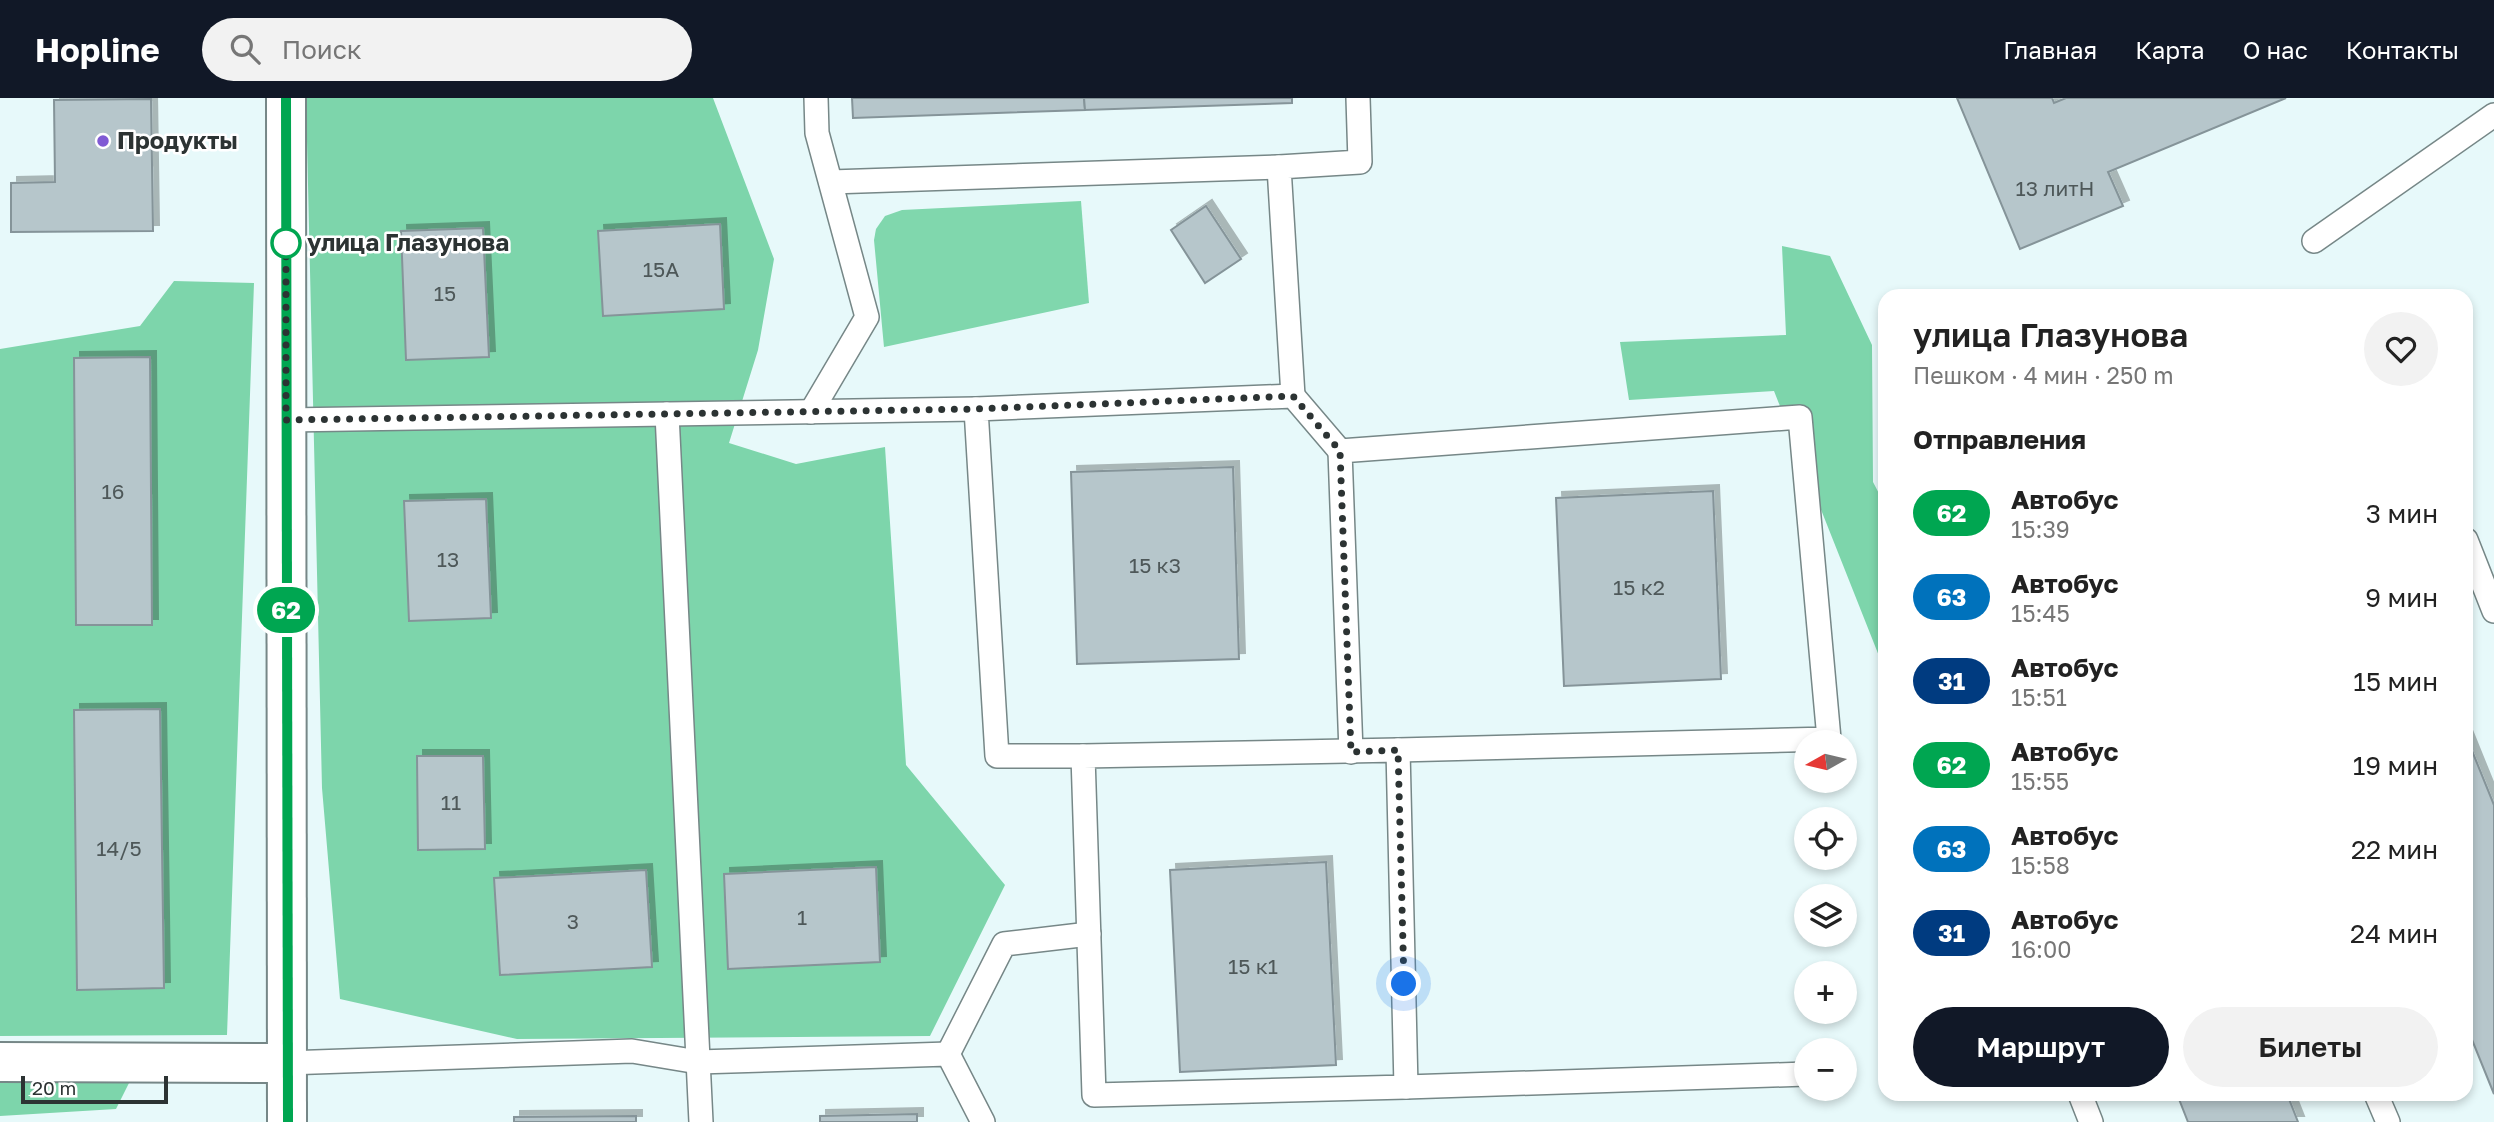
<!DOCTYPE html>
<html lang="ru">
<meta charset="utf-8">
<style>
body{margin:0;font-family:"Golos Text",sans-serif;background:#f2f2f2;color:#222;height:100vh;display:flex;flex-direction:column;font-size:26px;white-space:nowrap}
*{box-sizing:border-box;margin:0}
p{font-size:23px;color:#767676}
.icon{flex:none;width:38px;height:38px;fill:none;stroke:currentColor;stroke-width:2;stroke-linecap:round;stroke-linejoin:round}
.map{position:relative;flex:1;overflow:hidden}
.side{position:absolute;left:1878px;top:191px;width:595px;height:812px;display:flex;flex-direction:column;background:#fff;border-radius:21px;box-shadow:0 4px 10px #0003}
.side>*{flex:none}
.badge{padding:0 14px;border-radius:23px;font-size:24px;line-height:46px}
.needle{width:46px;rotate:262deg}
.controls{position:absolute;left:1794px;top:632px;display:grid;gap:14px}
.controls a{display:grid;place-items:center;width:63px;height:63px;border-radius:50%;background:#fff;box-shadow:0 4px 10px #0003;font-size:35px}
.scale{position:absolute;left:21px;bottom:18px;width:147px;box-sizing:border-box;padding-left:7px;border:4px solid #2c3333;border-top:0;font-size:19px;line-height:24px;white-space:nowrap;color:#2c3333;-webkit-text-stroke:5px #fff;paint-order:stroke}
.you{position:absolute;width:35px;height:35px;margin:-18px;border:5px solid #fff;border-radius:50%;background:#1a73e8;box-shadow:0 0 0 10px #1a73e833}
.map>.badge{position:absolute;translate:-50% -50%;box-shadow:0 0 0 4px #fff}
h2{padding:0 35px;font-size:26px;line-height:63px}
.round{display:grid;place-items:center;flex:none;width:74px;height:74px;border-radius:37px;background:#f2f2f2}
.headline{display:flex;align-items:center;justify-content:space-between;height:119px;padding:0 35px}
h1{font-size:33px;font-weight:600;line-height:52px}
.primary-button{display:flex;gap:14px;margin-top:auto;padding:14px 35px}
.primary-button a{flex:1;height:80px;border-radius:42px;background:#111827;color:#fff;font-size:28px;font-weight:600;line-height:80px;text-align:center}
.primary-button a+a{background:#f2f2f2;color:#222}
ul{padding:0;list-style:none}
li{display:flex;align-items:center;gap:21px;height:84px;padding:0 35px}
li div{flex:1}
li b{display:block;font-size:26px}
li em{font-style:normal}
li .badge{min-width:77px;font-weight:700;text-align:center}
header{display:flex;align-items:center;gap:42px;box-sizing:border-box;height:98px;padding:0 35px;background:#111827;color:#fff}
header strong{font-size:33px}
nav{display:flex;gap:38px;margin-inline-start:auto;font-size:24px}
.search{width:490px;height:63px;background:#f2f2f2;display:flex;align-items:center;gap:18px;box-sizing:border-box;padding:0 24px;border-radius:38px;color:#767676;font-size:26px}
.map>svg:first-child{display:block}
.green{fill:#80d7ad}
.forest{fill:#7dd5ab}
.building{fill:#b6c6cb;stroke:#859499;stroke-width:2;filter:url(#shadow)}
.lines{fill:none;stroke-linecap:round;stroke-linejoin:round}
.service-casing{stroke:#768787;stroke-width:26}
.minor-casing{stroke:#768787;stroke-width:42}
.tertiary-casing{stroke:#768787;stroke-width:42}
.service{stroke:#fff;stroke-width:23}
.minor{stroke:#fff;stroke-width:38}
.tertiary{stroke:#fff;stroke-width:38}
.line-casing{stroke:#fff;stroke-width:16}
.line{stroke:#00a651;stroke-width:10}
.walk{stroke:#2c3333;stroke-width:7;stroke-dasharray:0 12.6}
.poi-dot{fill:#805ad4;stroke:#fff;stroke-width:2.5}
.stop-dot{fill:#fff;stroke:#00a651;stroke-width:3.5}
.labels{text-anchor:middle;stroke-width:5;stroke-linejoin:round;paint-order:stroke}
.number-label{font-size:21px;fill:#4e5859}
.poi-label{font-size:24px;font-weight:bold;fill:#2c3333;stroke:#fff;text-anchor:start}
.stop-label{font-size:24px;font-weight:bold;fill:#2c3333;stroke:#fff;text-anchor:start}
</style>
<header>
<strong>Hopline</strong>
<div class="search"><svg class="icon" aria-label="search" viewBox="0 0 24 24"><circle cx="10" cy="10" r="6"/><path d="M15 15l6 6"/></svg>Поиск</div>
<nav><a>Главная</a><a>Карта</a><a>О нас</a><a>Контакты</a></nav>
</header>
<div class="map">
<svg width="2494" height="1024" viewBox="0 0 2494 1024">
<defs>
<filter id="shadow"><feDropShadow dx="6" dy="-6" stdDeviation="0" flood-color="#0004"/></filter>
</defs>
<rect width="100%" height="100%" fill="#e7f9fa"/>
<polygon class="green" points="1081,103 1089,205 884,249 874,142 876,131 885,118 902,112"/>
<g class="forest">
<polygon points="306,0 713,0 774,161 758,252 729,345 796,366 885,349 906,667 1005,787 930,938 517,941 340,901 322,690"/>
<polygon points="1782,148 1830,158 1872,247 1873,384 1885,407 1885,560 1881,563 1774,293 1629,302 1620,244 1786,237"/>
<polygon points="174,183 254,185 227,937 0,938 0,251 140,228"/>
<polygon points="0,983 129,985 116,1011 0,1018"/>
</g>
<g class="building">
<polygon points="852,0 1084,0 1085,12 853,20"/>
<polygon points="1084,0 1292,0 1292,5 1085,12"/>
<polygon points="1957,0 2052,0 2054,5 2066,0 2286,0 2108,74 2123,108 2020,151"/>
<polygon points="151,1 153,133 11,134 11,85 55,84 54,2"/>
<polygon points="1206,108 1241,161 1205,185 1171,132"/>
<polygon points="720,126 724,211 603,218 598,133"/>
<polygon points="483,130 489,259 406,262 401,133"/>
<polygon points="150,259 152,527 76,527 74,260"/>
<polygon points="1233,369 1239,561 1077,566 1071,374"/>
<polygon points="1713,393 1721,581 1564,588 1556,400"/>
<polygon points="486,401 491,520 409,523 404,403"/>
<polygon points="160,611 164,890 77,892 74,612"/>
<polygon points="2466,638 2494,707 2494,996 2466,927"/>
<polygon points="417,658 483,658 485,751 418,752"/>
<polygon points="1326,764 1336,967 1180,974 1170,772"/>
<polygon points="876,769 880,864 728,871 724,776"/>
<polygon points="646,772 652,869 500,877 494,780"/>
<polygon points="2177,996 2287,996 2298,1024 2188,1024"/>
<polygon points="917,1016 917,1024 820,1024 820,1018"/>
<polygon points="636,1018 636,1024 514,1024 514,1019"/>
</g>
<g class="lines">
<defs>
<g id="service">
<polyline points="831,84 1279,69"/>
<polyline points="2314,143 2494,17"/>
<polyline points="1293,298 1279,69 1360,64 1358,0"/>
<polyline points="811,314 867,219 817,35 816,0"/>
<polyline points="667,316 701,1024"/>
<polyline points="286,322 976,311"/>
<polyline points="2466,442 2494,513"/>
<polygon points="1398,652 1406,989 1094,997 1083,658"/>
<polyline points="1351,654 1340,353 1800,319 1829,641 1398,652"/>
<polyline points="1083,658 997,658 976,311 1293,298 1340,353"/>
<polyline points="948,956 1004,846 1089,836"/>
<polyline points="286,965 632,953 698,964 948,956 983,1024"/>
<polyline points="1406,989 1806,976"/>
<polyline points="2080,996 2091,1024"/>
<polyline points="2376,996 2388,1024"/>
</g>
<polyline id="minor" points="0,964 286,965"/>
<polyline id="tertiary" points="286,0 287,1024"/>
</defs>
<use href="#service" class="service-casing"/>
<use href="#minor" class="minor-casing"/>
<use href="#tertiary" class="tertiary-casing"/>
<use href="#service" class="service"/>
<use href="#minor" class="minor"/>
<use href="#tertiary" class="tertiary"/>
</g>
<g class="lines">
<defs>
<polyline id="line" points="286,0 288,1024"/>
</defs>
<use href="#line" class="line-casing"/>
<use href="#line" class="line"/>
<polyline class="walk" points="286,145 286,133 286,322 976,311 1293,298 1340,353 1351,654 1398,652 1404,886"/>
</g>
<circle class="poi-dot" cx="103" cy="43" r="7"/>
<circle class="stop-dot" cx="286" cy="145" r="14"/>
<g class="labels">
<g class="number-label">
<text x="2055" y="98">13 литН</text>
<text x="661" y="179">15А</text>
<text x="445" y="203">15</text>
<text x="113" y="401">16</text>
<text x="448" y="469">13</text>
<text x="1155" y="475">15 к3</text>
<text x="1639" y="497">15 к2</text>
<text x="451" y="712">11</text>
<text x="119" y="758">14/5</text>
<text x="802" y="827">1</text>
<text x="573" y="831">3</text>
<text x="1253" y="876">15 к1</text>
</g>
<g class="poi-label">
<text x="117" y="51">Продукты</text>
</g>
<g class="stop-label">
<text x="307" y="153">улица Глазунова</text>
</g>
</g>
</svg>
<div class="controls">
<a><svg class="needle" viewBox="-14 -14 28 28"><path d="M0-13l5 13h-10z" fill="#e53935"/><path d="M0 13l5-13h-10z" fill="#767676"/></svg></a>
<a><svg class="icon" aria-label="locate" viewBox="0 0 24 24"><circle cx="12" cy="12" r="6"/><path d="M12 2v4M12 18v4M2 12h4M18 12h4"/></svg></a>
<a><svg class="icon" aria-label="layers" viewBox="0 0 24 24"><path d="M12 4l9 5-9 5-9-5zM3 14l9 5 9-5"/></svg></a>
<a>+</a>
<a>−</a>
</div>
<div class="scale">20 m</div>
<div class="you" style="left:1404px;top:886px"></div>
<b class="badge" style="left:286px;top:512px;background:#00a651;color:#fff">62</b>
<section class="side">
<div class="headline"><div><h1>улица Глазунова</h1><p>Пешком · 4 мин · 250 m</p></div><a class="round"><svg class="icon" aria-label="heart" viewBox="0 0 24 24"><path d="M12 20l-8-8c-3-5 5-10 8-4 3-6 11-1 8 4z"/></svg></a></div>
<h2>Отправления</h2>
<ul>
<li><span class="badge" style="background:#00a651;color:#fff">62</span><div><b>Автобус</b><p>15:39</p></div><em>3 мин</em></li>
<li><span class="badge" style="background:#0072bc;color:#fff">63</span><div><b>Автобус</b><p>15:45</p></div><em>9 мин</em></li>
<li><span class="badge" style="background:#003b80;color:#fff">31</span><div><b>Автобус</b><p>15:51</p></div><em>15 мин</em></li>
<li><span class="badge" style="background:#00a651;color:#fff">62</span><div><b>Автобус</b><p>15:55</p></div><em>19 мин</em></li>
<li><span class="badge" style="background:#0072bc;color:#fff">63</span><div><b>Автобус</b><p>15:58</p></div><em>22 мин</em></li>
<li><span class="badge" style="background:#003b80;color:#fff">31</span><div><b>Автобус</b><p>16:00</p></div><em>24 мин</em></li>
</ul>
<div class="primary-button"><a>Маршрут</a><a>Билеты</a></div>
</section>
</div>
